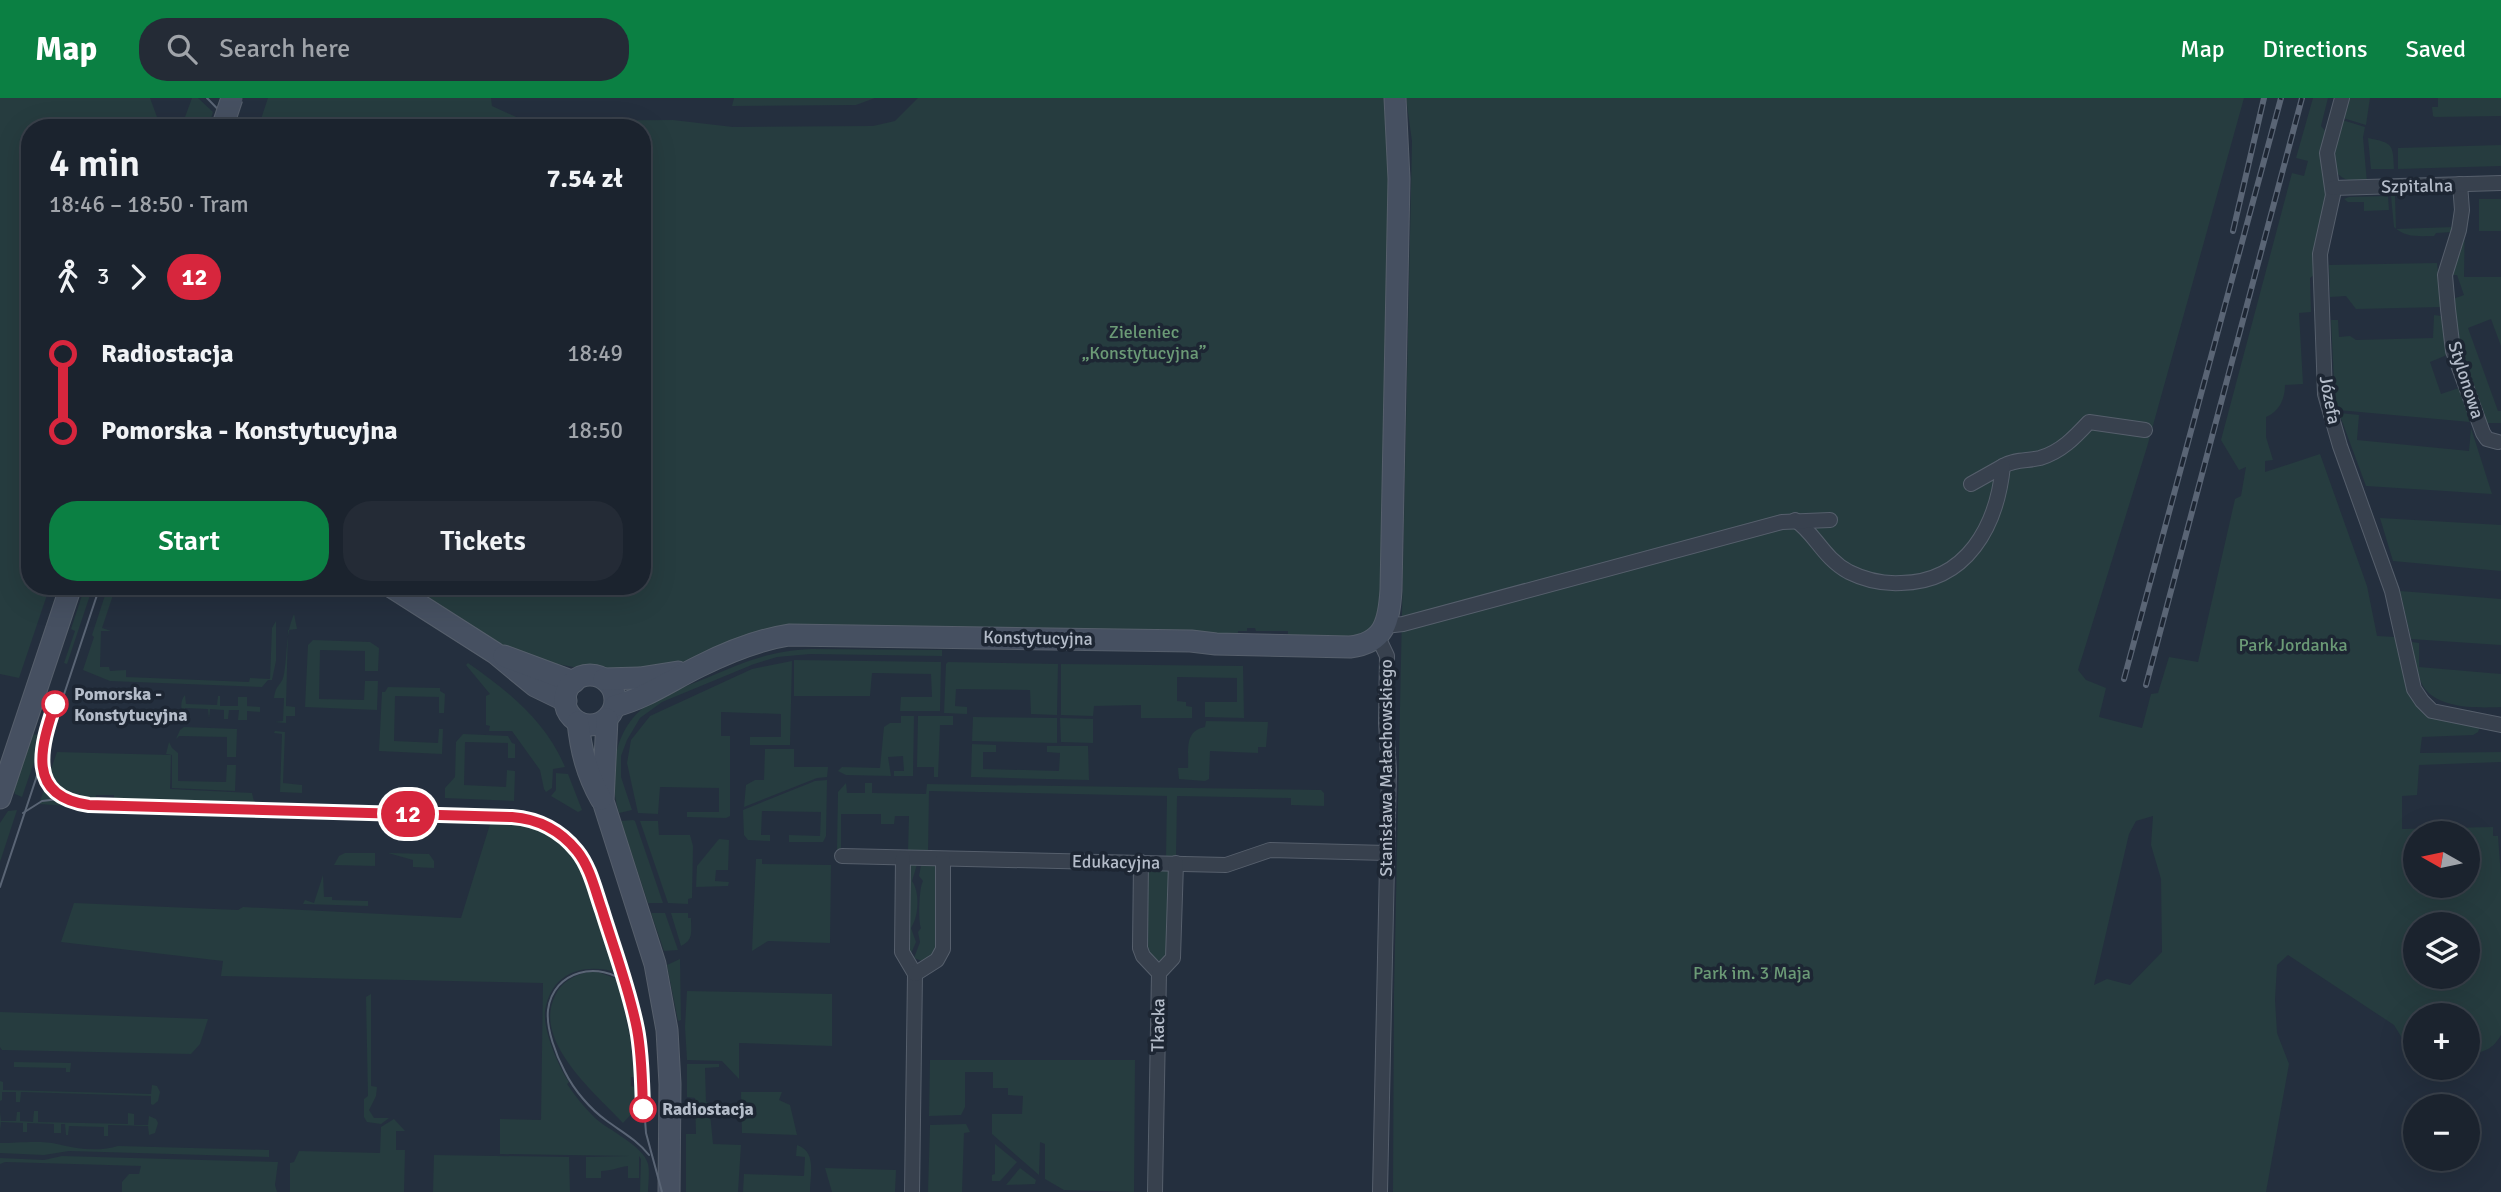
<!DOCTYPE html>
<meta charset="utf-8">
<style>
body{margin:0;font-family:Signika,sans-serif;background:#242b36;color:#f1f3f6;height:100vh;display:flex;flex-direction:column;font-size:26px;white-space:nowrap}
*{box-sizing:border-box;margin:0}
p{font-size:23px;color:#a0a4aa}
.icon{flex:none;width:38px;height:38px;fill:none;stroke:currentColor;stroke-width:2;stroke-linecap:round;stroke-linejoin:round}
.map{position:relative;flex:1;overflow:hidden}
.sheet{position:absolute;left:21px;top:21px;width:630px;height:476px;display:flex;flex-direction:column;background:#1b232e;border-radius:28px;box-shadow:0 7px 28px #0002,0 0 0 2px #39404a}
.sheet>*{flex:none}
.badge{padding:0 14px;border-radius:23px;font-size:24px;line-height:46px}
.needle{width:46px;rotate:279deg}
.controls{position:absolute;left:2403px;top:723px;display:grid;gap:14px}
.controls a{display:grid;place-items:center;width:77px;height:77px;border-radius:50%;background:#1b232e;box-shadow:0 7px 28px #0002,0 0 0 2px #39404a;font-size:35px}
.map>.badge{position:absolute;translate:-50% -50%;box-shadow:0 0 0 4px #fff}
.legs{display:flex;align-items:center;gap:10px;height:77px;padding:0 28px;font-size:23px}
.legs p{margin-inline-start:auto}
.summary{display:flex;align-items:center;justify-content:space-between;height:119px;padding:0 28px}
h1{font-size:38px;font-weight:600;line-height:52px}
.primary-button{display:flex;gap:14px;margin-top:auto;padding:14px 28px}
.primary-button a{flex:1;height:80px;border-radius:28px;background:#0b8043;color:#fff;font-size:28px;font-weight:600;line-height:80px;text-align:center}
.primary-button a+a{background:#242b36;color:#f1f3f6}
ul{padding:0 28px;list-style:none}
li{display:flex;align-items:center;gap:24px;height:77px;font-size:26px}
li i{display:grid;place-items:center;width:10px;height:100%;margin:0 9px;background:currentColor}
li i::after{content:'';width:18px;height:18px;margin:-9px;border:5px solid;border-radius:50%;background:#1b232e}
li p{margin-inline-start:auto}
li:first-child i{background:linear-gradient(#0000 50%,currentColor 0)}
li:last-child i{background:linear-gradient(currentColor 50%,#0000 0)}
header{display:flex;align-items:center;gap:42px;box-sizing:border-box;height:98px;padding:0 35px;background:#0b8043;color:#fff}
header strong{font-size:33px}
nav{display:flex;gap:38px;margin-inline-start:auto;font-size:24px}
.search{width:490px;height:63px;background:#242b36;display:flex;align-items:center;gap:18px;box-sizing:border-box;padding:0 24px;border-radius:28px;color:#a0a4aa;font-size:26px}
.map>svg:first-child{display:block}
.green{fill:#263c3f;fill-rule:evenodd}
.lines{fill:none;stroke-linecap:round;stroke-linejoin:round}
.street-casing{stroke:#565f6c;stroke-width:16}
.secondary-casing{stroke:#565f6c;stroke-width:23}
.street{stroke:#38414e;stroke-width:14}
.secondary{stroke:#465061;stroke-width:21}
.tram{stroke:#5a6575;stroke-width:2}
.rail-casing{stroke:#5a6575;stroke-width:6}
.rail{stroke:#1d2633;stroke-width:3.5;stroke-dasharray:10;stroke-linecap:butt}
.secondary-bridge-casing{stroke:#565f6c;stroke-width:23;stroke-linecap:butt}
.secondary-bridge{stroke:#465061;stroke-width:21}
.line-1-casing{stroke:#fff;stroke-width:16}
.line-1{stroke:#d7263d;stroke-width:10}
.stop-1-dot{fill:#fff;stroke:#d7263d;stroke-width:3.5}
.labels{text-anchor:middle;stroke-width:7;stroke-linejoin:round;paint-order:stroke}
.street-label{font-size:18px;fill:#b4bcc9;stroke:#1d2633}
.park-label{font-size:18px;fill:#6b9a76;stroke:#1d2633}
.stop-label{font-size:18px;font-weight:bold;fill:#b4bcc9;stroke:#1d2633;text-anchor:start}
</style>
<header>
<strong>Map</strong>
<div class="search"><svg class="icon" aria-label="search" viewBox="0 0 24 24"><circle cx="10" cy="10" r="6"/><path d="M15 15l6 6"/></svg>Search here</div>
<nav><a>Map</a><a>Directions</a><a>Saved</a></nav>
</header>
<div class="map">
<svg width="2501" height="1094" viewBox="0 0 2501 1094">
<rect width="100%" height="100%" fill="#242f3e"/>
<g class="green">
<polygon points="0,0 150,0 161,30 30,30 30,488 50,488 19,580 0,576"/>
<polygon points="192,0 198,0 213,14 208,30 181,30"/>
<path d="M268,0H491L492,8L525,23L673,22L733,29L873,28L895,23L918,0H1388L1391,20L1381,505C1379,514 1378,523 1371,531C1359,543 1306,537 1288,537V533H1256L1255,530H1247V533H1238V536L971,533L953,528L935,532L808,530L672,567L601,574L546,564L506,549L411,488H642V30H258Z"/>
<polygon points="734,0 875,0 856,7 732,8"/>
<path d="M1406,0H2244L2147,349L2078,572L2086,582L2106,590L2099,619L2142,630L2151,596L2158,595L2169,559L2198,564L2235,401L2241,398L2246,369L2239,372L2221,342L2292,75L2304,78L2308,63L2296,60L2313,0H2328L2321,28L2327,35L2321,58L2322,76L2327,93L2315,176L2310,180L2311,214L2299,215L2303,286L2285,287C2285,301 2279,314 2266,319V339L2273,362L2265,363V374L2320,356L2367,488L2377,538L2395,539L2408,590L2435,619L2480,629L2478,634L2473,637L2422,639L2420,655L2501,654V664L2419,667L2417,697L2402,698V731L2493,729V738H2498L2501,779V937C2493,951 2484,955 2468,955V917H2415V955H2411L2394,927L2288,857L2277,867L2275,902L2277,935L2289,966L2266,1094H1393L1394,894L1412,43ZM2153,718L2151,747L2161,781L2162,854L2130,887L2107,881L2094,887L2129,736L2136,723ZM2415,735H2468V788H2415ZM2415,826H2468V878H2415Z"/>
<polygon points="2348,0 2370,0 2366,27 2343,20"/>
<polygon points="2438,0 2501,0 2501,18 2435,19 2433,18 2432,9 2438,9"/>
<path d="M2342,22L2365,29L2363,39L2367,85C2319,83 2334,55 2342,22Z"/>
<path d="M2368,40C2393,45 2393,46 2394,71H2371Z"/>
<polygon points="2501,47 2501,68 2398,71 2398,50"/>
<polygon points="2388,98 2389,112 2364,113 2364,104 2348,104 2344,101 2349,99"/>
<path d="M2391,98H2395L2396,131L2454,129L2451,134L2436,135L2434,138C2418,138 2406,140 2394,129Z"/>
<rect x="2479" y="101" width="22" height="32"/>
<polygon points="2465,111 2464,179 2501,179 2501,248 2491,221 2468,230 2498,313 2501,313 2501,325 2485,325 2456,243 2453,201 2464,197 2457,177 2450,177"/>
<polygon points="2437,165 2442,209 2356,211 2346,198 2330,199 2329,167"/>
<polygon points="2434,217 2441,218 2447,257 2430,264 2441,296 2459,290 2470,324 2338,312 2335,304 2331,222 2338,222 2339,239 2350,238 2356,242 2433,240"/>
<polygon points="2339,315 2359,317 2357,342 2469,353 2471,330 2492,396 2366,388"/>
<polygon points="2380,420 2501,427 2501,473 2393,463"/>
<polygon points="85,488 93,488 67,566 64,565 75,533 71,531"/>
<polygon points="108,488 116,488 102,530 111,533 101,533 100,569 109,569 110,573 126,572 126,579 249,584 250,580 270,581 272,530 276,523 276,563 272,582 268,582 262,589 110,583 83,572 94,539 92,537"/>
<polygon points="2400,493 2501,501 2501,547 2411,541"/>
<path d="M294,516L297,531L288,532L286,608L295,609V618H286V625L275,624L283,623L284,600H274C276,585 282,588 284,576C288,554 285,537 294,516Z"/>
<polygon points="313,542 370,544 379,550 378,573 365,573 365,553 320,552 319,601 364,602 365,583 378,583 377,612 305,609 308,547"/>
<path d="M2412,544L2419,545V569L2501,576V609C2477,610 2437,611 2423,588C2416,575 2414,559 2412,544Z"/>
<path d="M811,551L942,552V558L810,556L777,559L754,566L662,604L640,620L627,642L621,658V679L632,712L619,715C608,679 613,631 646,608C664,595 688,588 709,579C747,563 770,553 811,551Z"/>
<polygon points="794,562 941,564 940,613 900,613 901,599 932,599 931,576 872,575 870,598 794,598"/>
<polygon points="792,563 790,647 750,647 750,639 781,639 781,616 721,614 721,638 730,638 730,718 726,720 687,719 687,714 719,714 719,690 660,689 658,716 638,715 627,665 631,642 650,618 752,571"/>
<polygon points="948,564 1058,566 1057,617 1031,616 1030,592 956,591 955,608 967,609 967,616 944,615 946,566"/>
<path d="M468,565C509,594 545,622 565,669L553,671L552,690L546,694L544,691L540,672L512,633H489L490,628L486,627V598L490,596L466,567Z"/>
<polygon points="1061,566 1243,568 1244,620 1205,619 1205,604 1237,604 1237,580 1177,579 1177,603 1186,604 1186,608 1192,609 1192,620 1141,620 1141,607 1094,608 1093,618 1061,617"/>
<polygon points="388,589 440,590 440,593 445,596 444,615 439,615 439,599 395,598 394,643 438,645 439,631 443,631 442,656 379,653 382,594 385,594"/>
<path d="M185,597L186,606L217,607L218,598H220V608H238V599H247V608L260,609V614L247,613V622H238L239,612H229L228,621H224V612L210,611L209,620L208,611L185,610V619C180,614 180,602 185,597Z"/>
<polygon points="901,618 914,618 913,678 894,678 894,673 904,673 903,658 888,659 891,678 846,677 838,673 842,669 880,670 884,629 890,625 901,625"/>
<polygon points="918,618 953,618 953,627 940,627 938,679 934,679 934,669 917,669"/>
<polygon points="973,619 1057,620 1057,645 972,643"/>
<polygon points="1060,620 1093,621 1093,645 1061,644"/>
<path d="M1206,623L1268,624L1266,649H1258V655L1210,653L1209,681L1205,683L1179,681L1178,670H1188C1189,652 1184,633 1205,629Z"/>
<polygon points="184,629 237,631 236,659 227,659 227,639 179,638 176,641 180,632"/>
<polygon points="275,633 285,634 283,685 302,687 302,695 280,694 282,636 274,635"/>
<polygon points="31,636 43,638 22,699 15,696 13,689"/>
<polygon points="463,636 508,638 512,645 515,646 515,660 508,660 508,645 465,644 464,687 506,689 507,672 515,673 514,703 445,700 445,690 455,679 456,644"/>
<polygon points="169,644 172,650 178,655 178,683 226,684 227,667 236,667 235,693 172,690 172,657 166,656"/>
<polygon points="972,646 996,647 996,654 983,654 983,671 1059,673 1060,655 1047,654 1047,648 1088,648 1089,682 971,679"/>
<polygon points="765,651 794,651 794,669 828,669 827,679 817,680 744,709 746,687 755,682 764,682"/>
<polygon points="57,654 171,657 170,691 252,695 255,708 253,708 253,715 114,710 114,697 96,697 95,710 39,706"/>
<polygon points="556,675 568,676 582,712 578,714 551,698 556,692"/>
<polygon points="827,682 826,738 823,744 789,744 789,737 820,738 821,714 762,713 761,737 770,737 770,743 748,742 744,737 743,712 815,683"/>
<polygon points="846,685 847,695 865,695 865,685 872,685 872,695 926,696 927,686 1321,692 1324,695 1324,708 1291,707 1291,700 1177,698 1176,759 1166,759 1167,698 929,693 928,755 908,754 909,718 895,718 894,726 881,726 881,716 841,716 841,753 837,753 838,694"/>
<polygon points="17,712 0,764 0,725 8,713"/>
<polygon points="633,722 635,723 663,805 648,805 621,723"/>
<path d="M491,723C511,723 532,724 549,733C593,755 606,831 619,875C586,864 551,873 545,913C543,932 558,968 569,984L567,986C575,998 584,1009 595,1020C608,1032 644,1048 648,1066C650,1074 648,1086 648,1094H640L641,1061L639,1058V1080H628V1068C618,1069 612,1073 601,1073V1080H586V1059L629,1058L500,1056V1021L541,1022L543,885L221,878L223,863L61,844L74,805L238,812L243,809L461,820Z"/>
<polygon points="640,723 658,723 659,737 690,737 693,748 692,800 688,801 688,806 668,805"/>
<polygon points="719,741 729,742 728,772 716,772 715,783 729,784 728,788 696,789 697,768"/>
<polygon points="345,755 375,755 375,768 334,767 339,758"/>
<polygon points="388,755 429,756 434,763 434,770 413,769 413,762"/>
<polygon points="756,761 762,761 762,766 831,767 830,845 768,843 752,853"/>
<path d="M922,762L936,766L938,848L935,856L922,863L914,860L920,844L918,834L921,830C918,823 919,789 923,783L919,778Z"/>
<path d="M918,763L912,783C920,794 919,818 911,830L916,844L910,858L907,852L910,766Z"/>
<polygon points="1154,768 1170,773 1169,857 1163,863 1156,862 1146,855 1147,773"/>
<polygon points="323,777 324,799 332,799 332,802 368,803 368,808 303,806 305,802 314,805"/>
<polygon points="651,815 665,815 678,852 664,853"/>
<path d="M671,815H688V820H691C691,833 694,842 681,848Z"/>
<polygon points="680,861 681,922 678,923 667,867"/>
<path d="M589,874H598L617,881L619,887L630,939L634,979H631V988L634,989L635,1012L623,1025C596,996 532,943 555,898C561,884 574,877 589,874Z"/>
<polygon points="687,893 832,896 832,948 739,945 739,981 722,963 687,962 685,929"/>
<polygon points="371,896 371,988 377,989 376,998 369,1012 374,1020 389,1020 381,1026 367,1024 364,1019 364,1001 368,998 366,899"/>
<polygon points="0,914 208,921 200,946 191,956 2,952 0,949"/>
<polygon points="930,962 1135,962 1134,1094 1064,1092 1045,1081 1045,1046 1040,1044 1039,1077 992,1036 992,1016 1022,1016 1023,998 1008,997 1008,990 993,990 993,974 965,974 965,1009 961,1017 929,1018"/>
<polygon points="14,964 71,965 70,974 66,974 66,970 14,969"/>
<polygon points="687,966 719,966 719,969 705,970 706,1004 709,1005 713,1046 741,1047 738,1094 686,1094 686,1036 696,1036 695,1000 687,999"/>
<polygon points="0,983 3,984 3,992 151,996 152,987 157,988 160,994 158,1003 153,1007 151,1006 151,998 21,994 20,1004 16,1004 16,994 2,994 2,1002 0,1003"/>
<polygon points="741,994 782,994 779,1002 790,1007 797,1037 742,1035"/>
<polygon points="34,1013 38,1013 38,1024 128,1026 128,1015 134,1016 134,1027 148,1027 149,1018 156,1021 158,1025 155,1035 149,1037 148,1028 108,1027 108,1038 104,1038 104,1029 69,1028 68,1037 66,1037 65,1026 61,1026 61,1035 54,1035 54,1026 27,1025 27,1034 23,1034 23,1025 1,1024 0,1033 0,1014 1,1023 16,1023 17,1014 20,1014 20,1023 33,1024"/>
<polygon points="394,1021 405,1033 396,1033 396,1052 405,1052 404,1094 290,1094 290,1065 294,1064 299,1053 380,1055 381,1029"/>
<polygon points="966,1026 970,1034 964,1035 962,1094 928,1094 930,1027"/>
<path d="M0,1045C16,1045 42,1042 57,1046C76,1051 99,1054 118,1048L269,1052V1059L69,1053L44,1057L0,1055Z"/>
<polygon points="995,1046 1017,1064 1000,1083 992,1083 992,1077 995,1076"/>
<path d="M797,1047C817,1054 810,1076 810,1094H743L744,1076L804,1078L805,1059L796,1058Z"/>
<polygon points="434,1057 569,1059 570,1094 433,1094"/>
<polygon points="62,1058 278,1064 275,1087 277,1094 122,1094 122,1084 129,1076 139,1076 141,1068 5,1064 0,1066 0,1060 44,1062"/>
<polygon points="825,1070 896,1072 895,1094 832,1094"/>
<polygon points="1020,1070 1036,1082 1035,1086 1006,1087"/>
</g>
<g class="lines">
<defs>
<g id="street">
<polyline points="2342,0 2327,55 2333,97 2320,156 2325,296 2340,348 2392,493 2414,591 2422,603 2432,613 2501,627"/>
<polyline points="2460,86 2462,112 2459,132 2445,177 2448,211 2453,253 2483,335 2487,341 2498,344"/>
<polyline points="2333,90 2501,85"/>
<path d="M2003,368C2015,361 2027,363 2040,360C2061,354 2075,339 2089,324L2145,332"/>
<path d="M1795,422C1815,435 1823,460 1849,474C1865,482 1882,486 1901,485C1967,484 1997,428 2003,368L1971,386"/>
<polyline points="1385,528 1403,526 1782,424 1830,422"/>
<polyline points="1378,539 1387,558 1386,625 1389,672 1380,1094"/>
<polyline points="842,758 1226,767 1270,752 1387,755"/>
<polyline points="903,760 902,854 915,876 912,1094"/>
<polyline points="1141,764 1140,850 1143,858 1159,875"/>
<polyline points="915,876 937,862 943,851 943,761"/>
<polyline points="1155,1094 1159,875 1173,860 1176,765"/>
</g>
<g id="secondary">
<polyline points="390,488 495,555 535,588 566,603"/>
<polyline points="504,558 574,584"/>
<circle cx="590" cy="602" r="25"/>
<polyline points="604,581 640,580 678,574"/>
<path d="M615,608C646,600 671,582 700,568C728,554 757,542 789,537L1191,543L1216,546L1350,549C1385,545 1389,523 1391,492L1399,81L1395,0"/>
<polyline points="607,621 603,703 655,866 667,932 670,986 669,1094"/>
<path d="M578,624C581,653 587,676 601,701"/>
<polyline points="0,700 71,488"/>
</g>
</defs>
<use href="#street" class="street-casing"/>
<use href="#secondary" class="secondary-casing"/>
<use href="#street" class="street"/>
<use href="#secondary" class="secondary"/>
<g class="tram">
<polyline points="207,0 236,30"/>
<path d="M45,638C36,668 49,697 80,705L520,720C550,724 576,744 588,772L636,929L641,967L646,1035L662,1094"/>
<polyline points="23,715 42,703 68,700"/>
<polyline points="0,789 100,488"/>
<path d="M627,886C600,862 553,872 548,912C546,931 556,957 565,974C574,992 590,1011 607,1023C622,1034 637,1042 649,1057"/>
</g>
<defs>
<g id="rail">
<polyline points="2233,133 2264,0"/>
<polyline points="2124,581 2281,0"/>
<polyline points="2146,587 2302,0"/>
</g>
</defs>
<use href="#rail" class="rail-casing"/>
<use href="#rail" class="rail"/>
<defs>
<polyline id="secondary-bridge" points="222,30 232,0"/>
</defs>
<use href="#secondary-bridge" class="secondary-bridge-casing"/>
<use href="#secondary-bridge" class="secondary-bridge"/>
</g>
<g class="lines">
<defs>
<path id="line-1" d="M55,606C41,648 25,698 89,707L512,719C538,721 560,732 577,753C590,769 595,792 602,812C614,851 629,890 637,931C642,957 642,984 643,1011"/>
</defs>
<use href="#line-1" class="line-1-casing"/>
<use href="#line-1" class="line-1"/>
</g>
<g class="stop-1-dot">
<circle cx="55" cy="606" r="12"/>
<circle cx="643" cy="1011" r="12"/>
</g>
<g class="labels">
<g class="street-label">
<text transform="translate(2417 88) rotate(-1)" y="6">Szpitalna</text>
<text transform="translate(2466 282) rotate(72)" y="6">Stylonowa</text>
<text transform="translate(2330 302) rotate(79)" y="6">Józefa</text>
<text transform="translate(1038 540) rotate(1)" y="6">Konstytucyjna</text>
<text transform="translate(1386 670) rotate(-90)" y="6">Stanisława Małachowskiego</text>
<text transform="translate(1116 764) rotate(1)" y="6">Edukacyjna</text>
<text transform="translate(1158 927) rotate(-89)" y="6">Tkacka</text>
</g>
<g class="park-label">
<text x="1144" y="240">Zieleniec<tspan x="1144" dy="21">„Konstytucyjna”</tspan></text>
<text x="2293" y="553">Park Jordanka</text>
<text x="1752" y="881">Park im. 3 Maja</text>
</g>
<g class="stop-label">
<text x="74" y="602">Pomorska -<tspan x="74" dy="21">Konstytucyjna</tspan></text>
<text x="662" y="1017">Radiostacja</text>
</g>
</g>
</svg>
<div class="controls">
<a><svg class="needle" viewBox="-14 -14 28 28"><path d="M0-13l5 13h-10z" fill="#e53935"/><path d="M0 13l5-13h-10z" fill="#a0a4aa"/></svg></a>
<a><svg class="icon" aria-label="layers" viewBox="0 0 24 24"><path d="M12 4l9 5-9 5-9-5zM3 14l9 5 9-5"/></svg></a>
<a>+</a>
<a>−</a>
</div>
<b class="badge" style="left:408px;top:716px;background:#d7263d;color:#fff">12</b>
<section class="sheet">
<div class="summary"><div><h1>4 min</h1><p>18:46 – 18:50 · Tram</p></div><b>7.54 zł</b></div>
<div class="legs"><svg class="icon" aria-label="walk" viewBox="0 0 24 24"><circle cx="13" cy="4" r="2"/><path d="M13 8l-2 6 4 7M11 14l-3 7M7 12l3-4h3l4 4"/></svg>3<svg class="icon" aria-label="forward" viewBox="0 0 24 24"><path d="M9 5l7 7-7 7"/></svg><b class="badge" style="background:#d7263d;color:#fff">12</b></div>
<ul>
<li><i style="color:#d7263d"></i><b>Radiostacja</b><p>18:49</p></li>
<li><i style="color:#d7263d"></i><b>Pomorska - Konstytucyjna</b><p>18:50</p></li>
</ul>
<div class="primary-button"><a>Start</a><a>Tickets</a></div>
</section>
</div>
